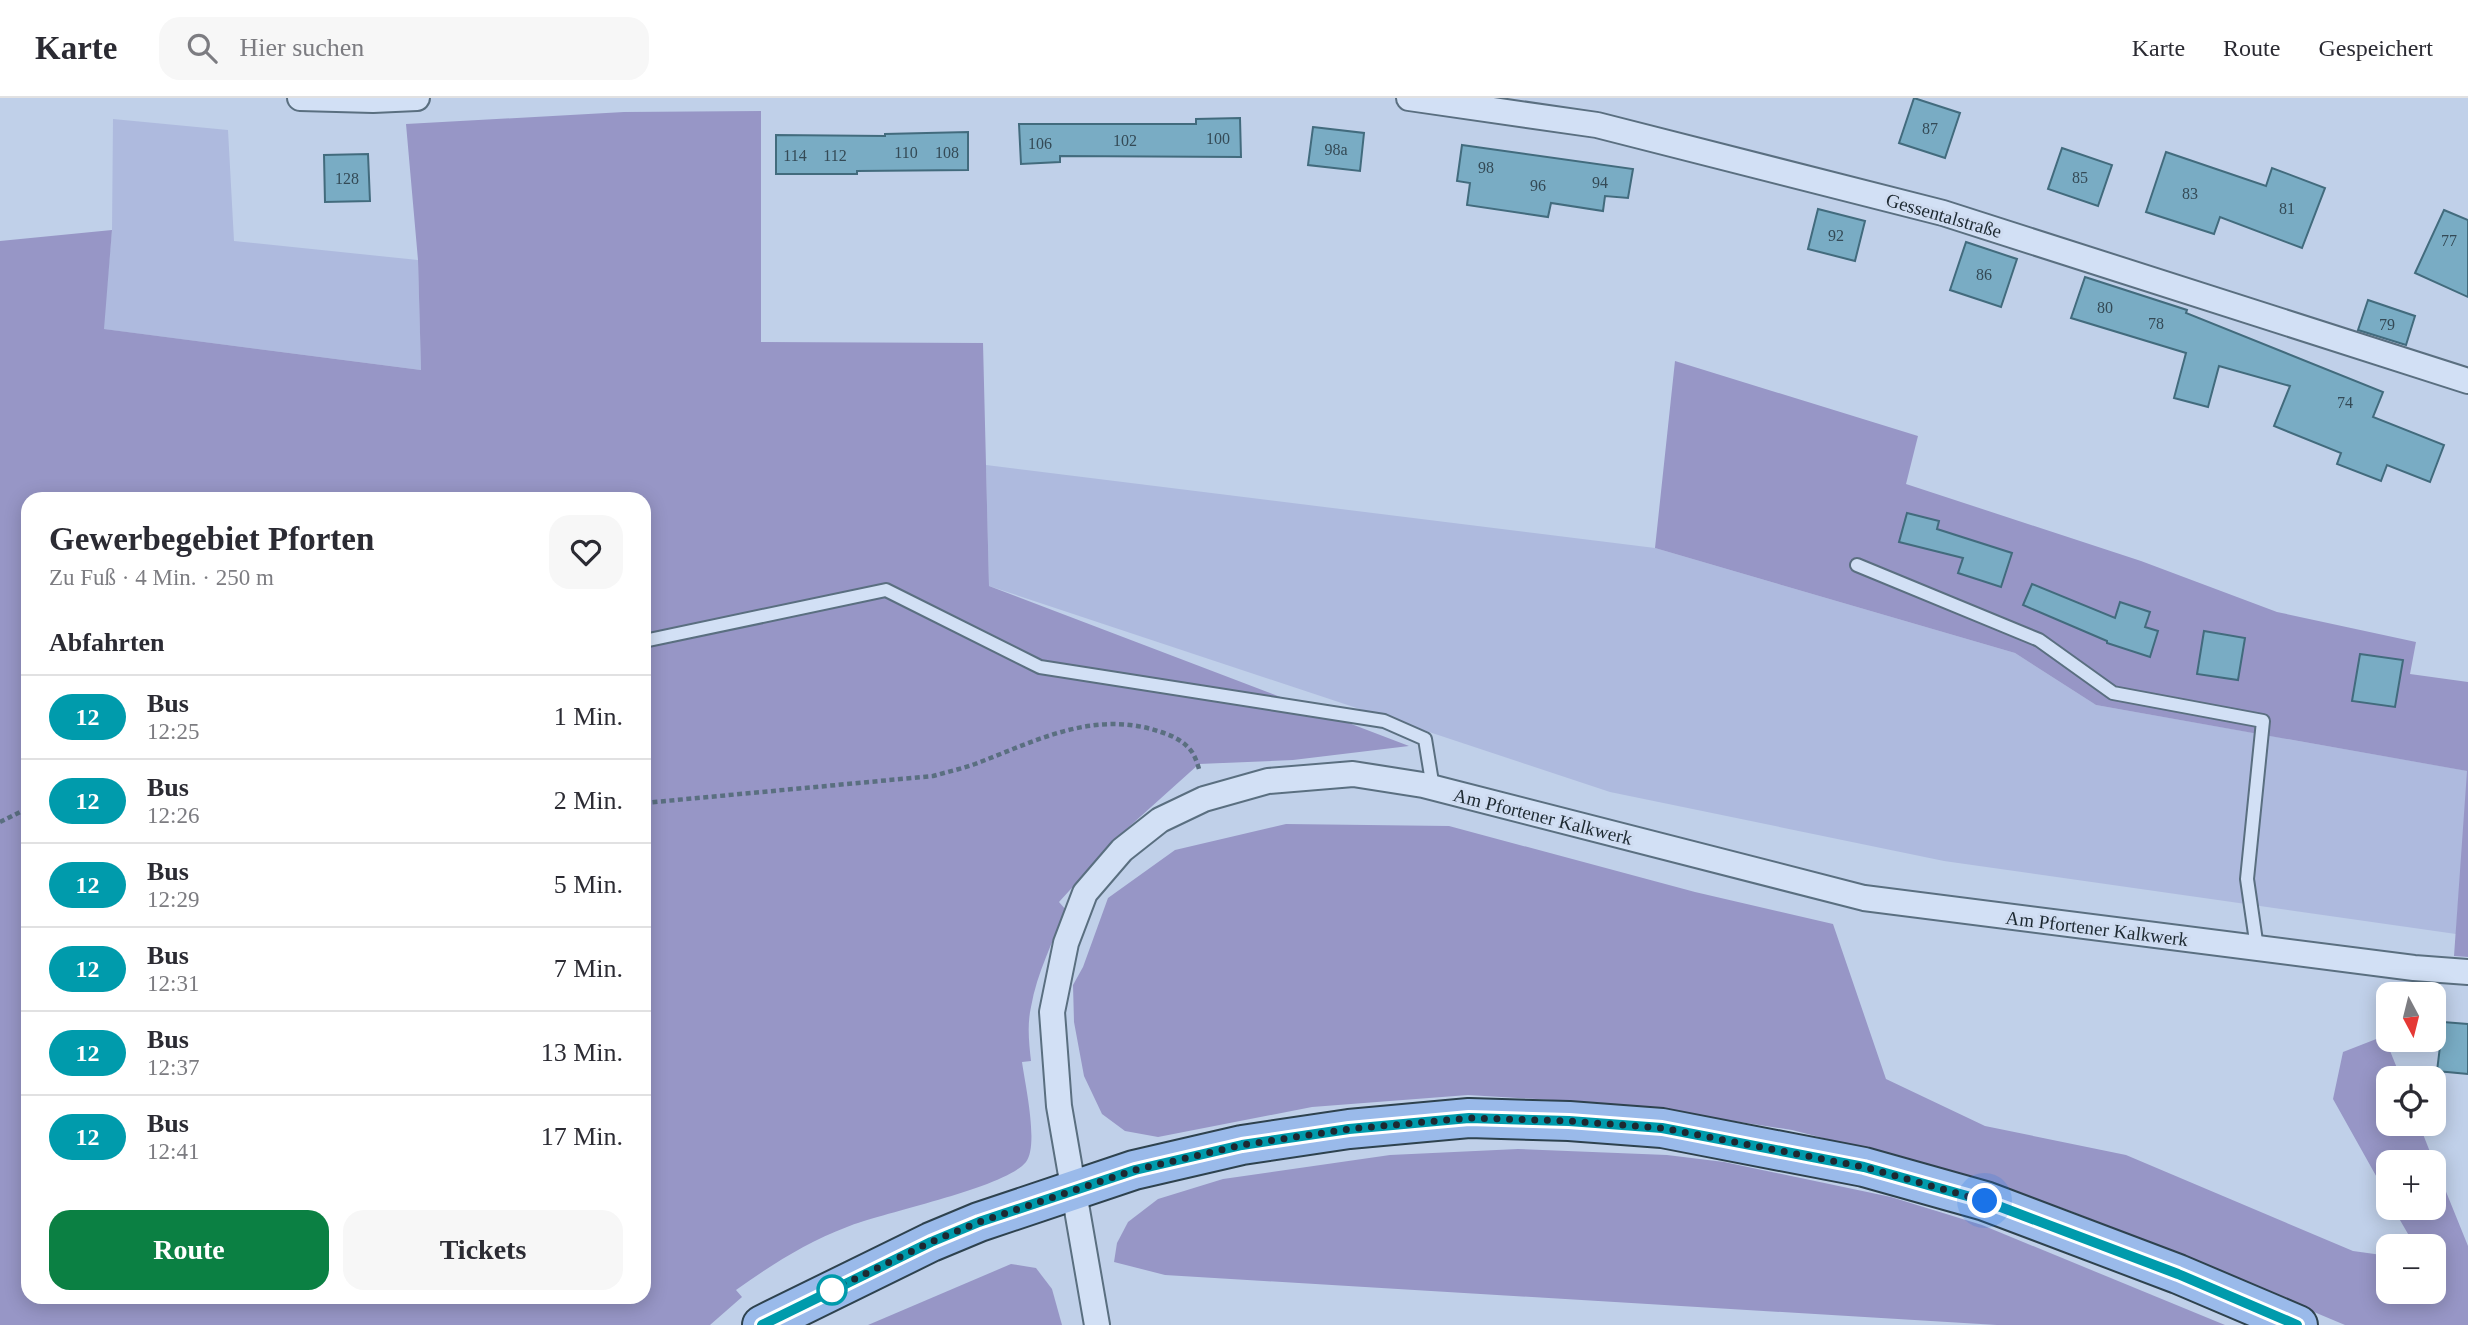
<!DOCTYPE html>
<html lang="de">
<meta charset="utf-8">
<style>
body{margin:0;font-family:Georgia,serif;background:#f7f7f7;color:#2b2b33;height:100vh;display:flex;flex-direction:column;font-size:26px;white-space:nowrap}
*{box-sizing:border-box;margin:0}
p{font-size:23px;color:#7c7c81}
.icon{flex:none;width:38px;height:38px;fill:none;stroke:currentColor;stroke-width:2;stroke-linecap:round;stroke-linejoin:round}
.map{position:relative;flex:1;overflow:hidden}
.sheet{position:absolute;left:21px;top:394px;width:630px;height:812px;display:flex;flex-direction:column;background:#fff;border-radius:21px;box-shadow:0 4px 18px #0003}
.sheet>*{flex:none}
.badge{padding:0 14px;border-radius:23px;font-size:24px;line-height:46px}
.needle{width:46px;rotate:173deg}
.fabs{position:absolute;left:2376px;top:884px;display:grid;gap:14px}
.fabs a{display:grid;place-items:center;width:70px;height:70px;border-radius:14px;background:#fff;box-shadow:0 4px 18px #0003;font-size:35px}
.you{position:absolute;width:35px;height:35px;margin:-18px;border:5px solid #fff;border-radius:50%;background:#1a73e8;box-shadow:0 0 0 10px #1a73e833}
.map>.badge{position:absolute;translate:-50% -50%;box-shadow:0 0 0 4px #fff}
h2{padding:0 28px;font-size:26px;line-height:63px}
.round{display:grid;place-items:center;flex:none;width:74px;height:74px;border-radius:21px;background:#f7f7f7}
.summary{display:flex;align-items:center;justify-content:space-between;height:119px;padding:0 28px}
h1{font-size:33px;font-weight:700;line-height:52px}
.action{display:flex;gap:14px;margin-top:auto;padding:14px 28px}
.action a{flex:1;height:80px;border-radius:21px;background:#0b8043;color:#fff;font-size:28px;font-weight:700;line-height:80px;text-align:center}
.action a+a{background:#f7f7f7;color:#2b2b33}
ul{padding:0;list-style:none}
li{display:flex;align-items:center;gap:21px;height:84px;padding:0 28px;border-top:2px solid #e1e1e2}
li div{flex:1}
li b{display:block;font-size:26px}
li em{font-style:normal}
li .badge{min-width:77px;font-weight:700;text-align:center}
header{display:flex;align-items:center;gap:42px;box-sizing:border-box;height:98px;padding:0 35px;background:#fff;border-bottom:2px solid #e1e1e2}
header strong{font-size:33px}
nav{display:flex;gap:38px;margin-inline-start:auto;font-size:24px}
.search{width:490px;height:63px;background:#f7f7f7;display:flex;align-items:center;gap:18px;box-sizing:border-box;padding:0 24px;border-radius:21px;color:#7c7c81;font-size:26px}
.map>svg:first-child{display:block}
.farmland{fill:#aebade}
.green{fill:#9796c6;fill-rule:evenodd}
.building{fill:#79acc4;stroke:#426b7d;stroke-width:2}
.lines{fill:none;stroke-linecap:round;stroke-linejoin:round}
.service-casing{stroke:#5a6f80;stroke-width:16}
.minor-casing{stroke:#5a6f80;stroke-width:28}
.primary-casing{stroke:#2e424e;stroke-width:42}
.path{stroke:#5a6f80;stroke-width:4.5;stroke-dasharray:5 3.5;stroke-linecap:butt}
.service{stroke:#d2e0f5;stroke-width:12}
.minor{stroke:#d2e0f5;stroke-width:24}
.primary{stroke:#9abaea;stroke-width:38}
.line-casing{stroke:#fff;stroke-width:16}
.line{stroke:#009bac;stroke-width:10}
.walk{stroke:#1d2931;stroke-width:7;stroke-dasharray:0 12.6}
.stop-dot{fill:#fff;stroke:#009bac;stroke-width:3.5}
.labels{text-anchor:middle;stroke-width:6;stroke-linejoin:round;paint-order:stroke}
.number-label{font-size:16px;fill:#344a56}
.street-label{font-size:19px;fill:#1d2931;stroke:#cfdcf1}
</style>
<header>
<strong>Karte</strong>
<div class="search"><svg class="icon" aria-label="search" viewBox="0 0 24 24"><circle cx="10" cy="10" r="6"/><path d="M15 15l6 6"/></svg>Hier suchen</div>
<nav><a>Karte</a><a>Route</a><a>Gespeichert</a></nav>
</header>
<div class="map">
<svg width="2468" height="1227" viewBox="0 0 2468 1227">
<rect width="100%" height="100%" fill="#c0d0e9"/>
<g class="farmland">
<polygon points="113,21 228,32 234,143 418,162 421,272 103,231 112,132"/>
<polygon points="986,367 1655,450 2015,555 2096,607 2468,673 2456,836 1944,763 1610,694 989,488"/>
</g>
<g class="green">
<path d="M761,13V244L983,245L989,488L1409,648L1293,662L1199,666L1121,736L1059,804L1066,812C1053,843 1037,875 1031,909C1027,927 1029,945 1031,963L1022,964C1025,986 1039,1047 1026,1064C1005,1090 884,1114 847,1129C807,1144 771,1167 736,1192L742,1199L710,1227H0V143L112,132L104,231L421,272L418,162L406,26L624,14ZM28,401H644V1199H28Z"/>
<polygon points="1675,263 1918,338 1906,386 2141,463 2277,514 2416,544 2410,576 2468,584 2468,859 2454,858 2467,673 2096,607 2015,555 1655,450"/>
<polygon points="1286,726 1449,728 1695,794 1833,826 1886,981 1985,1028 2126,1057 2353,1153 2389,1158 2389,1194 2434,1194 2434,1148 2415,1148 2393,1110 2434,1110 2434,1064 2468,1148 2468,1227 2345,1227 2141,1141 2065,1111 1991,1087 1928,1067 1792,1032 1682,1015 1602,1005 1468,997 1312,1009 1158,1039 1125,1033 1102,1016 1084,978 1074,924 1073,887 1083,869 1108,800 1175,752"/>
<polygon points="2384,938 2401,980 2389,980 2389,1026 2419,1026 2434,1064 2389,1064 2389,1101 2333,1001 2343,954"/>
<polygon points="1518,1051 1667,1057 1724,1064 1891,1099 1982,1127 2225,1227 1997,1227 1165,1177 1114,1164 1117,1145 1128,1124 1158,1101 1223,1081 1390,1057"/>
<polygon points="1011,1166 1036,1170 1052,1191 1062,1227 868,1227"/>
</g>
<g class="building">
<polygon points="1914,0 1960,15 1945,60 1899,45"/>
<polygon points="1240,20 1241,59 1060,58 1060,64 1021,66 1019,26 1196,26 1196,21"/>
<polygon points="1313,29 1364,35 1360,73 1308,67"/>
<polygon points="968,34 968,72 857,73 857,76 776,76 776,37 885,38 885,36"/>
<polygon points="1462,47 1633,71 1628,100 1605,98 1603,113 1551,105 1548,119 1467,107 1470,85 1457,83"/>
<polygon points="2062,50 2112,67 2098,108 2048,91"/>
<polygon points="2166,54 2266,88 2272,70 2325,90 2302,150 2220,119 2214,136 2146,114"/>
<polygon points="368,56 370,103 325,104 324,57"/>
<polygon points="1818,111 1865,123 1855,163 1808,151"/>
<polygon points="2444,112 2468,122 2468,199 2415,175"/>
<polygon points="1966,144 2017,161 2001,209 1950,192"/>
<polygon points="2085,179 2187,212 2186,215 2383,294 2373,319 2444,347 2430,384 2387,367 2381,383 2337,366 2341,355 2274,328 2290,288 2219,268 2208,309 2174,300 2186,255 2071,220"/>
<polygon points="2368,202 2415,218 2406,247 2358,232"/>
<polygon points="1907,415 1939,423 1937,431 2012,455 2001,489 1958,475 1963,460 1899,444"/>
<polygon points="2032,486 2115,520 2120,504 2150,514 2145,529 2158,533 2150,559 2107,545 2107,543 2023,507"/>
<polygon points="2204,533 2245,540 2238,582 2197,576"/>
<polygon points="2360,556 2403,562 2395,609 2352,603"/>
<polygon points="2443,924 2468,926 2468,976 2437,973"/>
</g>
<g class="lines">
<defs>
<g id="service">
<polyline points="1857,467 2039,542 2113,595 2263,623 2247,781 2257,850"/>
<polyline points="644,543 886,492 1040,569 1384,623 1425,641 1433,690"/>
</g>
<g id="minor">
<polyline points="300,0 373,2 417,0"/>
<polyline points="1409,0 1597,27 1943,115 2468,283"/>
<polyline points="1097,1227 1059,1008 1052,914 1066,845 1085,795 1122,752 1160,722 1204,701 1268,683 1353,676 1423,687 1864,800 2414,870 2468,874"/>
</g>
<polyline id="primary" points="762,1227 931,1144 979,1124 1134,1072 1242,1047 1349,1031 1469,1020 1569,1023 1662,1030 1864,1069 1985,1103 2178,1176 2298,1227"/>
</defs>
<use href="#service" class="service-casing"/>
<use href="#minor" class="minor-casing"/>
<use href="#primary" class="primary-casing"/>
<g class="path">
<path d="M644,705L933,678C947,674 961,671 975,666C1036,643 1094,611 1161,634C1173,638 1184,643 1192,654C1196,660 1198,668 1200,674"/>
<polyline points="0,724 28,710"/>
</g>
<use href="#service" class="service"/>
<use href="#minor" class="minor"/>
<use href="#primary" class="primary"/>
</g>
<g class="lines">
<defs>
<polyline id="line" points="762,1227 931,1144 979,1124 1135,1072 1242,1047 1349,1031 1469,1020 1569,1023 1662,1030 1864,1069 1985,1103 2178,1176 2297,1227"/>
</defs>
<use href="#line" class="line-casing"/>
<use href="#line" class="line"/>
<polyline class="walk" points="832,1192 931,1144 979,1124 1135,1072 1242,1047 1349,1031 1469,1020 1569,1023 1662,1030 1864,1069 1985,1103"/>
</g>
<circle class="stop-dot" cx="832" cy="1192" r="14"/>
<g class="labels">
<g class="number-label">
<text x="1930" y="36">87</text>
<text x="1218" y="46">100</text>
<text x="1125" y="48">102</text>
<text x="1040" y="51">106</text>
<text x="1336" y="57">98a</text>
<text x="906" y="60">110</text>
<text x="947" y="60">108</text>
<text x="795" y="63">114</text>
<text x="835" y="63">112</text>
<text x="1486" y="75">98</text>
<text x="2080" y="85">85</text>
<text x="347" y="86">128</text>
<text x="1600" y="90">94</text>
<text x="1538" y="93">96</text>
<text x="2190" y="101">83</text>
<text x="2287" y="116">81</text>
<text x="1836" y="143">92</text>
<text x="2449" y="148">77</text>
<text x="1984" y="182">86</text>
<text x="2105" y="215">80</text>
<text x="2156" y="231">78</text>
<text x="2387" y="232">79</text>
<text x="2345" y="310">74</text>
</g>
<g class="street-label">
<text transform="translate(1944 117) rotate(16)" y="7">Gessentalstraße</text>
<text transform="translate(1543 718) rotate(14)" y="7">Am Pfortener Kalkwerk</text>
<text transform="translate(2097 830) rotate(7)" y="7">Am Pfortener Kalkwerk</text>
</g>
</g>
</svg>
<div class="fabs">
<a><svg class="needle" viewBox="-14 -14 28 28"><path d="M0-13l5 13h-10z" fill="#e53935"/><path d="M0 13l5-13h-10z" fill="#7c7c81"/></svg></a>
<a><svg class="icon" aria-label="locate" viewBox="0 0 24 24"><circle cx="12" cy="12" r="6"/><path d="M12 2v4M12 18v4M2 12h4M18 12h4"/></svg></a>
<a>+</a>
<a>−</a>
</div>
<div class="you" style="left:1985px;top:1103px"></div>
<section class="sheet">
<div class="summary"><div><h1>Gewerbegebiet Pforten</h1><p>Zu Fuß · 4 Min. · 250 m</p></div><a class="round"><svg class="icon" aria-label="heart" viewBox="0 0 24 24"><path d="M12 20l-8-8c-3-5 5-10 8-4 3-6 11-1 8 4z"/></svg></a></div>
<h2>Abfahrten</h2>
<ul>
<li><span class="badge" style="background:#009bac;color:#fff">12</span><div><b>Bus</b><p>12:25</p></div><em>1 Min.</em></li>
<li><span class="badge" style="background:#009bac;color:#fff">12</span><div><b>Bus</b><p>12:26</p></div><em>2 Min.</em></li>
<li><span class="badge" style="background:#009bac;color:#fff">12</span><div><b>Bus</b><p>12:29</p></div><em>5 Min.</em></li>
<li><span class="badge" style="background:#009bac;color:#fff">12</span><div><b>Bus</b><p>12:31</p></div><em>7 Min.</em></li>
<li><span class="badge" style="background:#009bac;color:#fff">12</span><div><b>Bus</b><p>12:37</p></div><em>13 Min.</em></li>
<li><span class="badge" style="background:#009bac;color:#fff">12</span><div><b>Bus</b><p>12:41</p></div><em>17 Min.</em></li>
</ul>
<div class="action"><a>Route</a><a>Tickets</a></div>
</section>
</div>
